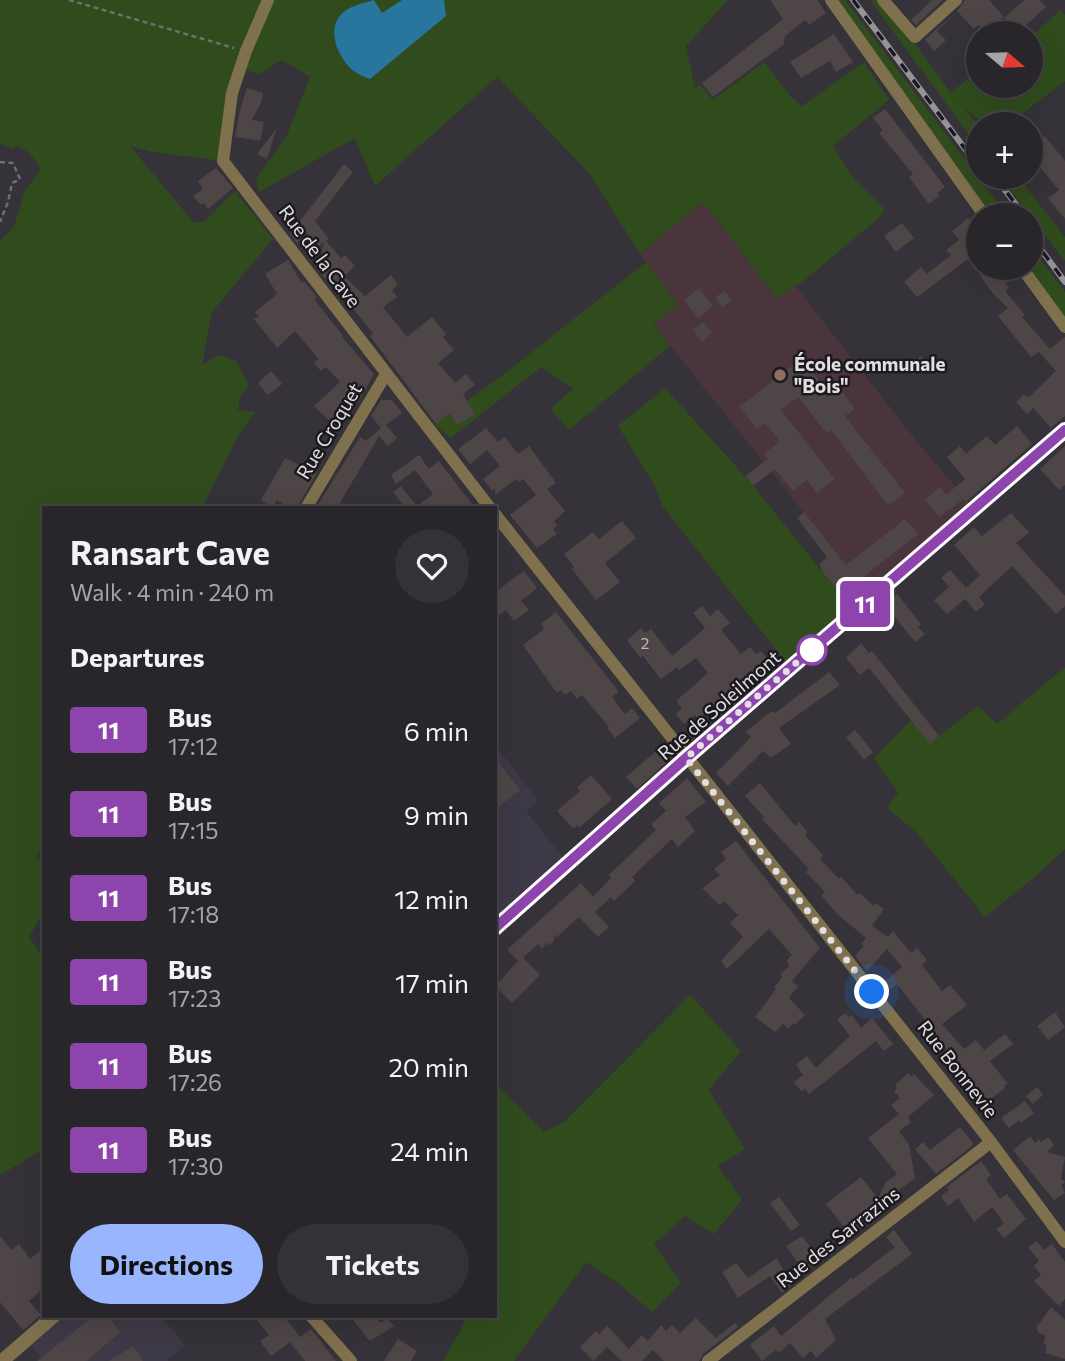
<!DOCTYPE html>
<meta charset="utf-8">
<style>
body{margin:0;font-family:Commissioner,sans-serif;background:#343237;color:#f1f3f6;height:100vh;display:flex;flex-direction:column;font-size:26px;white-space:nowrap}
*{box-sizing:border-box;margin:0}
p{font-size:23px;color:#a5a5a9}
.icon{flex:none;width:38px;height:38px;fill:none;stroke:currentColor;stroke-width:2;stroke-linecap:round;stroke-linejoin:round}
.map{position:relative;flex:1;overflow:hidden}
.details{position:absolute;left:42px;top:506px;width:455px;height:812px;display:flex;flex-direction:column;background:#28262b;border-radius:0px;box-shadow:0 7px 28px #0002,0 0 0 2px #444347}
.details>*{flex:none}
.badge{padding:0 14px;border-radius:5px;font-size:24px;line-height:46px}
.needle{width:46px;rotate:109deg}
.controls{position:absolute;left:966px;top:21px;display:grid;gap:14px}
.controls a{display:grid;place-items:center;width:77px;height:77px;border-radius:50%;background:#28262b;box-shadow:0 7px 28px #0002,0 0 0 2px #444347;font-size:35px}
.you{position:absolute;width:35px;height:35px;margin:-18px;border:5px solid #fff;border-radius:50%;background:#1a73e8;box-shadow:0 0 0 10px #1a73e833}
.map>.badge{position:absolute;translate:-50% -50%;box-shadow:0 0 0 4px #fff}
h2{padding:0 28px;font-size:26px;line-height:63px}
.round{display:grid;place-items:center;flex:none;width:74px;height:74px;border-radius:37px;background:#343237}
.head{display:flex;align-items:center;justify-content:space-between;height:119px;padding:0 28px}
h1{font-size:33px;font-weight:700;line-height:52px}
.button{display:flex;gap:14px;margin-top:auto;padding:14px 28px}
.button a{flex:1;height:80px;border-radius:42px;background:#98b5fd;color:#111;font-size:28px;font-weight:700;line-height:80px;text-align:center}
.button a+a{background:#343237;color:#f1f3f6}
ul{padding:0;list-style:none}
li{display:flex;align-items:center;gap:21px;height:84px;padding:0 28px}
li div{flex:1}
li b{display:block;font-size:26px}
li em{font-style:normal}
li .badge{min-width:77px;font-weight:700;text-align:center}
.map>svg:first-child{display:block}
.built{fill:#3e3946}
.education{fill:#49353b}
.green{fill:#304c1d}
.water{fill:#28769e}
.building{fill:#4e4547}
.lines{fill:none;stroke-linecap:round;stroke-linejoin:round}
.path{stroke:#706d73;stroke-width:2.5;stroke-dasharray:5 3.5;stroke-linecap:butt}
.minor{stroke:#7f714d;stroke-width:12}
.tertiary{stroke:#7f714d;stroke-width:14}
.rail-casing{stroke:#969499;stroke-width:6}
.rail{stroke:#1c1a1e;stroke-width:3.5;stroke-dasharray:10;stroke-linecap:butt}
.line-casing{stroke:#fff;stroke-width:16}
.line{stroke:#8e44ad;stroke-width:10}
.walk{stroke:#e1dfe3;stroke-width:7;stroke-dasharray:0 12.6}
.education-dot{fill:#8d6e63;stroke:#1c1a1e;stroke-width:2.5}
.stop-dot{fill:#fff;stroke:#8e44ad;stroke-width:3.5}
.labels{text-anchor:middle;stroke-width:5;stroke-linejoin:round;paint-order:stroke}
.number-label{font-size:16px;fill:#bcb8bc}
.street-label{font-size:19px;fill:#e1dfe3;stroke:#1c1a1e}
.poi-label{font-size:19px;font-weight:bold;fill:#e1dfe3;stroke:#1c1a1e;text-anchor:start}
</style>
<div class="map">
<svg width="1065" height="1361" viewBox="0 0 1065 1361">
<rect width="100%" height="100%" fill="#353239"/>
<g class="built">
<polygon points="495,744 538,801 526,811 568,864 495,928"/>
<polygon points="65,1316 160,1316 185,1345 167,1361 44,1361 31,1346"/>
</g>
<polygon class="education" points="703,202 777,299 795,285 918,443 972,506 869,594 653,324 678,305 640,254"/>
<g class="green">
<path d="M0,0H728L686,46L695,88L700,85L713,100L764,62L791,97L802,106L864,62L889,100L833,146L853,178L885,210L880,217L799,285H795L777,299L703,202L640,254L589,173L497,77L375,186L355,138L259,192L256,179L287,135L310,77L282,60L259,74L244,69L223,161L152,152L130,146L194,223L205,221L235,191L273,239L212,312L202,365L219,355L236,361L249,385L240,397L238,410L255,412L237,438L202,507L44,508V843L37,856L44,862V912L29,937L44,958V1149L0,1175V241L14,227L25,190L41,170C35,159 29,150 16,146L12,149L0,144Z"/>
<polygon points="832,0 845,0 1007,215 984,215"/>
<polygon points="870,0 883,0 951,93 978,70 978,86 1031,86 1031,37 1060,10 1065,15 1065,81 1009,124 983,124 960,103 978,125 978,147"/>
<polygon points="1000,177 1018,177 1065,237 1065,261"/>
<polygon points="1031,247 1065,292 1065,327 1022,268 1031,268"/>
<polygon points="646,262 678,305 653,324 670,346 569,430 550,409 573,389 541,367 451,438 434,425 508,371"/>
<polygon points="665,388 751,483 849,605 786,662 663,507 655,486 618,426"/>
<polygon points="1065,667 1065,849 1035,877 985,917 916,832 887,808 898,793 874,758 911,720 930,743 978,706 997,724"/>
<polygon points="690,995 741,1051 709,1090 745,1149 718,1166 742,1200 714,1234 685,1216 654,1244 681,1283 652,1312 618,1283 586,1262 514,1361 443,1361 462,1328 466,1316 495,1316 495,1083 544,1132 564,1122"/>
</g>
<path class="water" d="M374,0L382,13L402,0H444L446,16L370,79C365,77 359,75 355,72C340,61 327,33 339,17C347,6 361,4 374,0Z"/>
<g class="building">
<polygon points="770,0 817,0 826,13 809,25 805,20 785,36 784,44 713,97 702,83 783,19"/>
<polygon points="932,0 943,0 916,25 911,20"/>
<polygon points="965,0 989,0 1004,17 985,32 978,25 974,29 957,11"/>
<polygon points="1024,0 1040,0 1046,7 1017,33 1004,18"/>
<polygon points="953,15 937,31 946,40 934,51 925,39"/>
<polygon points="834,34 853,62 836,72 830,61 801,78 790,62"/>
<polygon points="247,88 263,93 261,103 252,120 264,122 260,141 235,137 240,110"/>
<polygon points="885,109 945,187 937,193 940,195 929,204 909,177 913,174 879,133 883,130 873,118"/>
<polygon points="275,130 276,130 267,159 257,154"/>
<polygon points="1045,136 1065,161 1065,219 1048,198 1059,190 1031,156 1031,149"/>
<polygon points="344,164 353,172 315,221 329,239 326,241 341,258 345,255 355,266 344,276 365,296 391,275 398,285 392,290 397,297 383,307 407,337 432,317 446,334 443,337 454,350 438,363 455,383 466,374 475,385 463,394 475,414 457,425 450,413 436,424 370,336 373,333 333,284 331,286 319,271 327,265 321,257 324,242 319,246 306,232 297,243 290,234"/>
<polygon points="216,168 233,188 208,209 204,203 201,205 193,196 203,189 198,181"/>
<polygon points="968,218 978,231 978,247 970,254 972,256 917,297 904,282 921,267 927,274 951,255 946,250 959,240 952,231"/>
<polygon points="902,223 914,238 896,252 884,236"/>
<polygon points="288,260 302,283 304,281 317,297 314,299 343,336 342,337 374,374 358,403 354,399 332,423 314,406 340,382 326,367 321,371 314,363 319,359 295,331 277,348 254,319 259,316 255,312 277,294 265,274"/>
<polygon points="989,268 994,268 1009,288 1005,291 1025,315 1022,317 1050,349 1065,337 1065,416 1051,428 1033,408 1027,414 1016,402 1024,394 1027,397 1031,395 1056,371 1039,352 1031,357 998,316 1008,308 994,295 979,274"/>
<polygon points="699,288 713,306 698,318 684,300"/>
<polygon points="725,291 732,301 722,307 715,297"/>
<polygon points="703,322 712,333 702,342 693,330"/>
<polygon points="921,356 928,364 913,375 907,367"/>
<polygon points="802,358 831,395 839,388 855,409 845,416 905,493 888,506 831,430 827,434 798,397 781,410 835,479 817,493 807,480 793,491 775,469 753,486 746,476 768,459 764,454 780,441 765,423 757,429 739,407"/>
<polygon points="271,371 282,384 268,395 258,383"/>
<polygon points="381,400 392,400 402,413 386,425 397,438 388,446 379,436 337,508 316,508 360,437 366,441 381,428 371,416"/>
<polygon points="1017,426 1032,444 966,502 964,499 939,517 925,499 940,487 946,495 965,479 947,457 960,446 966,454 987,436 995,445"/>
<polygon points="486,428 498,442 505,437 518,454 529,446 556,483 547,489 565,511 554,521 557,526 553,529 557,534 537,548 510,515 536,495 523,479 519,482 516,479 495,495 495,488 492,491 483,479 500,466 487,450 470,464 458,449"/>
<polygon points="1065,446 1065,485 1059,490 1040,469"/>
<polygon points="419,455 429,469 439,461 475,508 405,508 393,492 401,486 417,506 433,494 415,470 396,484 391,475"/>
<polygon points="285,458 317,473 297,508 289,508 277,500 272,508 261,500"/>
<polygon points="804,512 846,565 905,519 918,534 858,581 866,590 849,605 821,570 822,569 819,564 827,557 797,518"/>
<polygon points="1011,513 1029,532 1016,543 1065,596 1065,606 1056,614 1012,566 979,597 985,604 976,612 965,599 947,614 934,600 949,587 941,578 950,570 966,588 980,575 954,545 974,527 982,536"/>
<polygon points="622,521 636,538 605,563 620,582 596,600 572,569 574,567 564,554 593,532 599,539"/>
<polygon points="524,571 537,588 521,601 529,610 514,621 506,610 495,618 495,592"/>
<polygon points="897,594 921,624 918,627 925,634 915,642 885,605"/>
<polygon points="702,606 710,616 718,609 730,623 721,630 741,654 750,647 756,654 761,651 774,666 747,689 748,691 734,704 727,696 699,720 695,715 684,724 676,714 682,708 676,701 708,673 696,658 679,670 677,667 661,679 643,656 640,658 627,640 641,628 645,633 651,629 672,656 705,628 693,613"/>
<polygon points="556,612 619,692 612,697 625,714 632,708 640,718 615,738 607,728 609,727 582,695 577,699 571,691 565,695 561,690 557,693 523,645 544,629 541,624"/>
<polygon points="861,643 869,653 872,651 939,736 930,744 869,668 860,675 846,658"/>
<polygon points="829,672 840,685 779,728 791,744 771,758 763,751 728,786 716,773 751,737 746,732 766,715 773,711 775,713"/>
<polygon points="855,730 873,752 864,760 846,737"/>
<polygon points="662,746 671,758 637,789 626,777"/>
<polygon points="495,757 520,790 495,810"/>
<polygon points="591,775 612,799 579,828 577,825 574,829 557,811 580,791 577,787"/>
<polygon points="687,778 706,802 685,817 695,831 678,847 672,839 632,877 635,881 614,901 611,897 595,912 609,927 598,937 579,917 557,937 555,935 554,941 549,945 547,943 542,948 538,944 523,958 540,975 512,1003 495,986 518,961 507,950 581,883 593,897 611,878 609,875 656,830 651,824 666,811 659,803"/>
<polygon points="760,783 795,826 799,822 808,832 805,835 824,856 820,859 839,879 841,877 858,895 860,893 874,906 876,903 884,909 872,926 888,937 893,931 911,953 917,948 927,960 922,965 942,991 950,985 967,1005 942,1024 964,1049 976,1040 984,1050 1005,1034 1013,1044 990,1061 1007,1083 1004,1086 1005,1088 988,1101 964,1074 952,1059 954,1057 936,1039 933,1041 921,1025 926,1021 897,984 885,994 879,986 902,967 887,949 867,971 855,956 864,946 861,944 866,938 838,915 821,895 825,892 806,872 809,869 762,819 764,817 745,796"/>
<polygon points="736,841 820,948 792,981 798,986 789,998 805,1015 795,1025 793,1023 788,1029 783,1024 775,1032 755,1017 776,989 774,988 782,977 780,975 789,966 787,960 792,955 769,929 727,969 721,961 743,937 730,923 738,915 724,901 719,905 702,888 720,875 714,869 726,859 721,852"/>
<polygon points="1055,1012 1065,1027 1048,1040 1037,1026"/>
<polygon points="845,1013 849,1017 852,1015 861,1028 872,1018 893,1044 884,1051 876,1041 809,1094 805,1089 801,1091 794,1082 803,1075 796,1065 807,1056 816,1068 850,1036 837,1019"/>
<polygon points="908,1073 911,1077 914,1074 934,1095 908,1117 911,1122 899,1131 909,1145 915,1178 895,1193 878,1198 885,1208 851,1236 826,1204 861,1177 878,1198 886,1182 897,1174 868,1138 899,1114 891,1105 900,1098 894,1091 897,1088 895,1085"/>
<polygon points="1037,1087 1043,1095 1033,1104 1026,1096"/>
<polygon points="1025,1101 1034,1113 1021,1123 1019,1120 1009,1128 1001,1118"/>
<polygon points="960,1127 973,1143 972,1146 936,1174 915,1149 923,1142 930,1150"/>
<polygon points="1030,1136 1035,1143 1039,1139 1041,1142 1048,1137 1054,1145 1047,1152 1065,1157 1061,1178 1065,1182 1061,1185 1065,1193 1054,1200 1013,1150"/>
<polygon points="981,1161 991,1175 986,1179 1000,1199 1007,1194 1026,1219 1004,1238 996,1229 1004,1223 992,1207 974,1222 958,1198 948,1206 941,1196 949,1190 947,1187"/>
<polygon points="779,1197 800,1225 791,1231 770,1203"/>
<polygon points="894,1230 912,1254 825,1319 836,1340 816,1358 811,1351 803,1358 790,1343 779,1353 776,1350 762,1361 750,1345 774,1326 781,1336 852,1277 853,1279 895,1247 886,1237"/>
<polygon points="0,1236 11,1250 19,1244 30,1259 44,1247 44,1288 29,1301 41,1315 23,1330 0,1302"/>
<polygon points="802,1236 820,1260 805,1272 786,1246"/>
<polygon points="1037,1241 1044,1250 1052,1244 1065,1262 1065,1299 1059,1306 1034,1281 1041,1275 1034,1266 1039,1261 1028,1247"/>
<polygon points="777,1258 791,1285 782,1293 770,1276 738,1298 722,1272 736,1263 748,1278"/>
<polygon points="1051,1307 1065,1320 1065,1359 1045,1353 1047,1345 1043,1344 1046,1336 1039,1333 1036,1328"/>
<polygon points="94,1316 108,1316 120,1332 87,1361 37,1361"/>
<polygon points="254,1316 284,1316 300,1337 311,1329 336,1361 305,1361 290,1342 271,1356 260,1341 269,1335"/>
<polygon points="350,1316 375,1316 380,1323 387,1318 394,1326 370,1341"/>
<polygon points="696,1318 716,1338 735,1323 738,1327 703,1354 699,1361 664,1361 653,1350 642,1361 622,1361 607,1347 593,1361 580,1347 596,1331 599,1334 607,1326 629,1349 642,1335 648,1341 661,1325 666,1331 672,1325 680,1333"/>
<polygon points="398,1339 417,1351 411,1361 384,1361"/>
<polygon points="133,1346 143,1361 109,1361"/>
</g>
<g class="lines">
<g class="path">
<polyline points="69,0 234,48"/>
<polyline points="0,162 13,163 20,179 12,183 8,202 0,222"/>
</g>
<g class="minor">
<polyline points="268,0 246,51 232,93 223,161 490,508"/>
<polyline points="831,0 984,215"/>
<polyline points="883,0 915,37 956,0"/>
<polyline points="1022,268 1065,327"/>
<polyline points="306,508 386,374"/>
<polyline points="495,514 991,1142 1065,1242"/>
<polyline points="311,1316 351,1361"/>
<polyline points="708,1361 991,1142"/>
</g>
<g class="tertiary">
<polyline points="495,928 686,758 1065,430"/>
<polyline points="2,1361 54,1316"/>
</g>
<defs>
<g id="rail">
<polyline points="853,0 978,166"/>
<polyline points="995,177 1024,215"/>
<polyline points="1031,236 1065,282"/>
</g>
</defs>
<use href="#rail" class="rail-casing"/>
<use href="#rail" class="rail"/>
</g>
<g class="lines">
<defs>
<polyline id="line" points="495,928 686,758 1065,430"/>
</defs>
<use href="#line" class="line-casing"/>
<use href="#line" class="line"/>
<polyline class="walk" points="812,650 818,644 686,758 872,992"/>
</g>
<circle class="education-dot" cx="780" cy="375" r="7"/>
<circle class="stop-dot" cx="812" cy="650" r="14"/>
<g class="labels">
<g class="number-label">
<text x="645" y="649">2</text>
</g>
<g class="street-label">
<text transform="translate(320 256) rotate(53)" y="7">Rue de la Cave</text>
<text transform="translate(329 431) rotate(-59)" y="7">Rue Croquet</text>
<text transform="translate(719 705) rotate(-41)" y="7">Rue de Soleilmont</text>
<text transform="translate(958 1069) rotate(52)" y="7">Rue Bonnevie</text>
<text transform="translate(838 1237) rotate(-38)" y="7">Rue des Sarrazins</text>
</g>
<g class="poi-label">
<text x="794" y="371">École communale<tspan x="794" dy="22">"Bois"</tspan></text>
</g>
</g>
</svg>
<div class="controls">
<a><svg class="needle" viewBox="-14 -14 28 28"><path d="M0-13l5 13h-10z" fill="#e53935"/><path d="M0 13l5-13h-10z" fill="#a5a5a9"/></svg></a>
<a>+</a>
<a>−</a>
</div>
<div class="you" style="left:872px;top:992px"></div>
<b class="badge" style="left:865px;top:604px;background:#8e44ad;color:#fff">11</b>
<section class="details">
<div class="head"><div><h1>Ransart Cave</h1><p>Walk · 4 min · 240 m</p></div><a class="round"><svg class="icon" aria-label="heart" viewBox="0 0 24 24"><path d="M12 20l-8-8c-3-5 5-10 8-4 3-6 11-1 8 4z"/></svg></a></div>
<h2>Departures</h2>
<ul>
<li><span class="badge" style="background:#8e44ad;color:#fff">11</span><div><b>Bus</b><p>17:12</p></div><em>6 min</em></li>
<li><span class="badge" style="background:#8e44ad;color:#fff">11</span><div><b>Bus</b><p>17:15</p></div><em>9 min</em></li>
<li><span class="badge" style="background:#8e44ad;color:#fff">11</span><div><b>Bus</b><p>17:18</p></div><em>12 min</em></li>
<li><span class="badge" style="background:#8e44ad;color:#fff">11</span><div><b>Bus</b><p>17:23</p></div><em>17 min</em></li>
<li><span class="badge" style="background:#8e44ad;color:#fff">11</span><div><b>Bus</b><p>17:26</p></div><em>20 min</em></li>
<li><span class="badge" style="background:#8e44ad;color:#fff">11</span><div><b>Bus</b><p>17:30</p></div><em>24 min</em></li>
</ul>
<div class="button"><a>Directions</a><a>Tickets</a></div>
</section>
</div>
